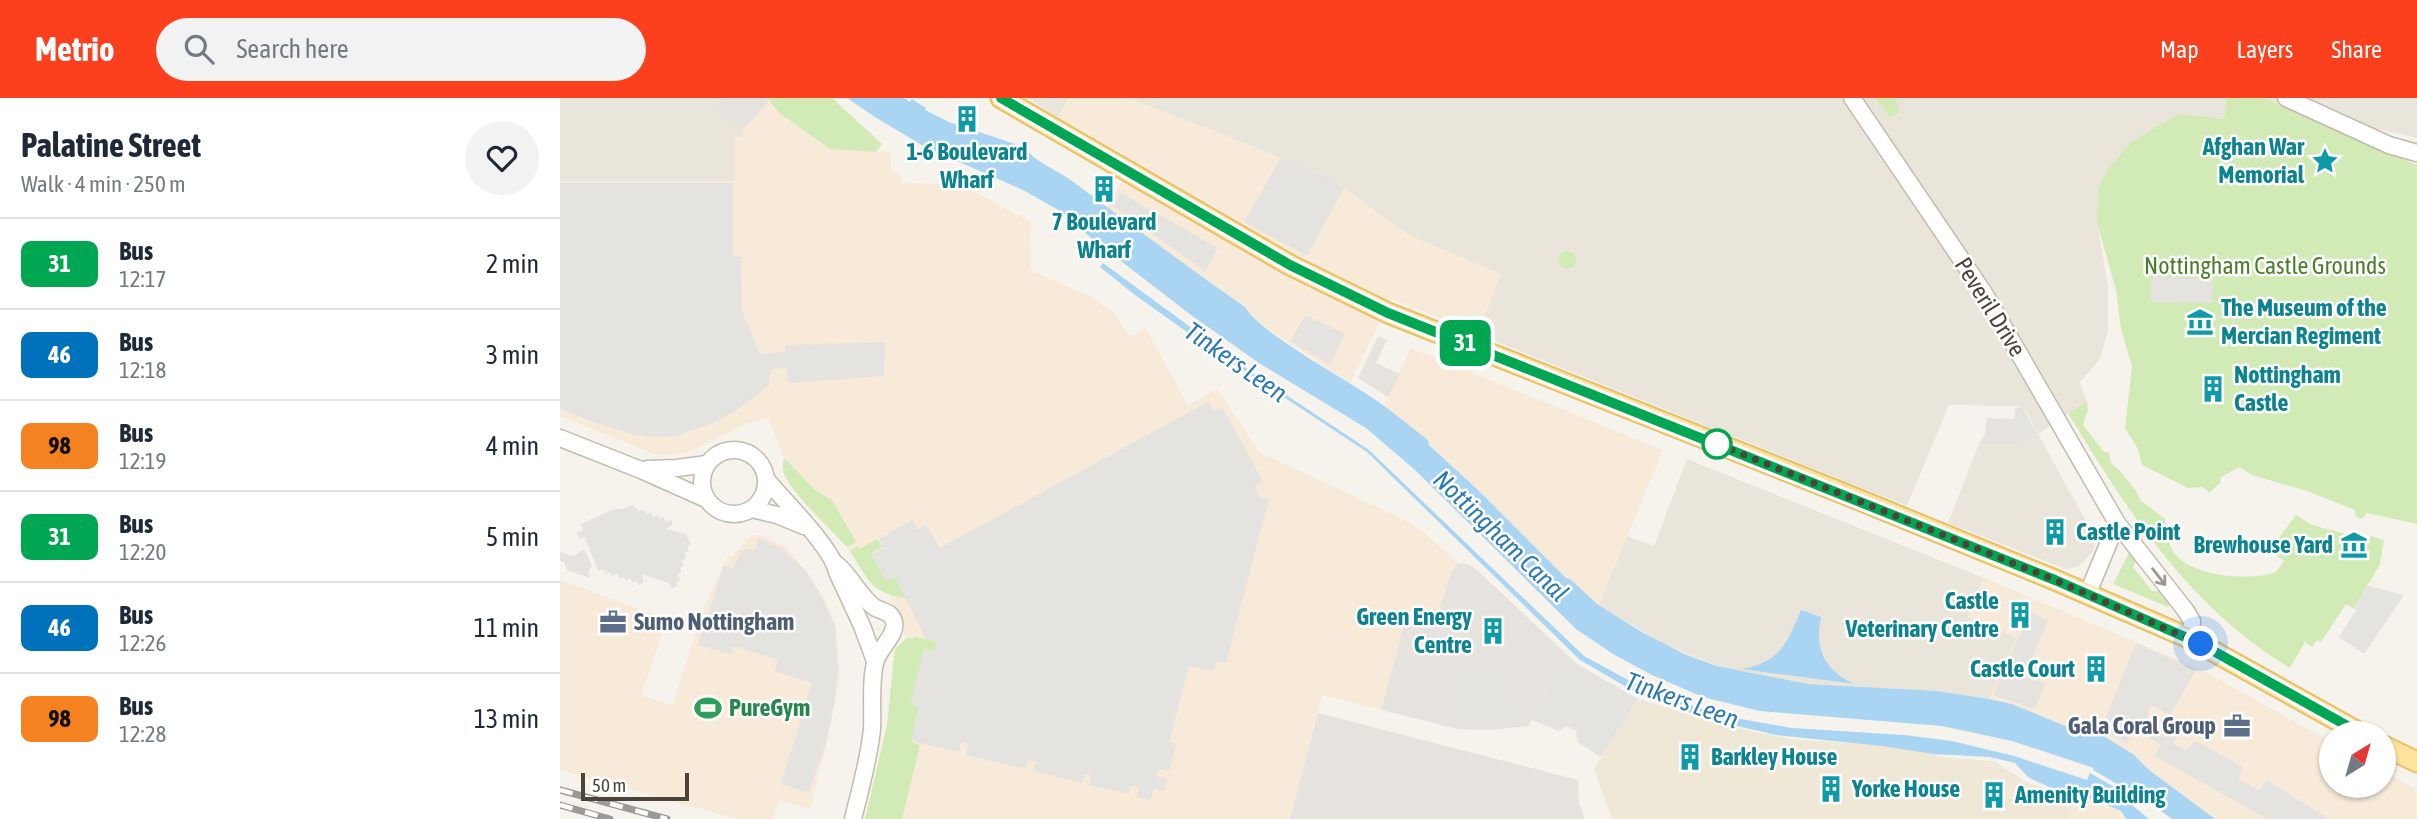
<!DOCTYPE html>
<meta charset="utf-8">
<style>
body{margin:0;font-family:"Asap Condensed",sans-serif;background:#f2f2f3;color:#1f2937;height:100vh;display:flex;flex-direction:column;font-size:26px;white-space:nowrap}
*{box-sizing:border-box;margin:0}
p{font-size:23px;color:#747a83}
.icon{flex:none;width:38px;height:38px;fill:none;stroke:currentColor;stroke-width:2;stroke-linecap:round;stroke-linejoin:round}
.map{position:relative;flex:1;overflow:hidden}
.sheet{display:flex;flex-direction:column;background:#fff;width:560px}
.sheet>*{flex:none}
.badge{padding:0 14px;border-radius:10px;font-size:24px;line-height:46px}
.needle{width:46px;rotate:37deg}
.controls{position:absolute;left:1759px;top:623px;display:grid;gap:14px}
.controls a{display:grid;place-items:center;width:77px;height:77px;border-radius:50%;background:#fff;box-shadow:0 2px 5px #0004;font-size:35px}
.scale{position:absolute;left:21px;bottom:18px;width:108px;box-sizing:border-box;padding-left:7px;border:4px solid #4b4439;border-top:0;font-size:19px;line-height:24px;white-space:nowrap;color:#4b4439;-webkit-text-stroke:5px #fff;paint-order:stroke}
.you{position:absolute;width:35px;height:35px;margin:-18px;border:5px solid #fff;border-radius:50%;background:#1a73e8;box-shadow:0 0 0 10px #1a73e833}
.map>.badge{position:absolute;translate:-50% -50%;box-shadow:0 0 0 4px #fff}
.round{display:grid;place-items:center;flex:none;width:74px;height:74px;border-radius:37px;background:#f2f2f3}
.headline{display:flex;align-items:center;justify-content:space-between;height:119px;padding:0 21px}
h1{font-size:33px;font-weight:700;line-height:52px}
ul{padding:0;list-style:none}
li{display:flex;align-items:center;gap:21px;height:91px;padding:0 21px;border-top:2px solid #e0e1e3}
li div{flex:1}
li b{display:block;font-size:26px}
li em{font-style:normal}
li .badge{min-width:77px;font-weight:700;text-align:center}
header{display:flex;align-items:center;gap:42px;box-sizing:border-box;height:98px;padding:0 35px;background:#fc3f1d;color:#fff}
header strong{font-size:33px}
nav{display:flex;gap:38px;margin-inline-start:auto;font-size:24px}
.search{width:490px;height:63px;background:#f2f2f3;display:flex;align-items:center;gap:18px;box-sizing:border-box;padding:0 24px;border-radius:38px;color:#747a83;font-size:26px}
main{display:flex;flex:1;min-height:0}
.map>svg:first-child{display:block}
.residential{fill:#eae5da}
.commercial{fill:#f7ead8}
.industrial{fill:#e6e2dd}
.education{fill:#efe8d6}
.green{fill:#d2eab5}
.parking{fill:#e5e3e0}
.water{fill:#a9d4f2}
.lines{fill:none;stroke-linecap:round;stroke-linejoin:round}
.minor-casing{stroke:#c2bbae;stroke-width:19}
.major-casing{stroke:#e6c16a;stroke-width:23}
.minor{stroke:#fff;stroke-width:16}
.major{stroke:#ffe39c;stroke-width:19}
.rail-casing{stroke:#9a9a9a;stroke-width:7}
.rail{stroke:#fff;stroke-width:4.5;stroke-dasharray:13;stroke-linecap:butt}
.oneway{stroke:#9c9892}
.line-casing{stroke:#fff;stroke-width:16}
.line{stroke:#00a651;stroke-width:10}
.walk{stroke:#4b4439;stroke-width:7;stroke-dasharray:0 12.6}
.stop-dot{fill:#fff;stroke:#00a651;stroke-width:3.5}
.labels{text-anchor:middle;stroke-width:5;stroke-linejoin:round;paint-order:stroke}
.culture-label{font-size:24px;font-weight:bold;fill:#0d838f;stroke:#fff;text-anchor:start}
.park-label{font-size:24px;fill:#4a7f2a;stroke:#fff}
.street-label{font-size:24px;fill:#4b4439;stroke:#fff}
.service-label{font-size:24px;font-weight:bold;fill:#4e5e75;stroke:#fff;text-anchor:start}
.leisure-label{font-size:24px;font-weight:bold;fill:#27864d;stroke:#fff;text-anchor:start}
.water-label{font-size:26px;font-style:italic;fill:#2e7ab2;stroke:#fff}
</style>
<header>
<strong>Metrio</strong>
<div class="search"><svg class="icon" aria-label="search" viewBox="0 0 24 24"><circle cx="10" cy="10" r="6"/><path d="M15 15l6 6"/></svg>Search here</div>
<nav><a>Map</a><a>Layers</a><a>Share</a></nav>
</header>
<main>
<section class="sheet">
<div class="headline"><div><h1>Palatine Street</h1><p>Walk · 4 min · 250 m</p></div><a class="round"><svg class="icon" aria-label="heart" viewBox="0 0 24 24"><path d="M12 20l-8-8c-3-5 5-10 8-4 3-6 11-1 8 4z"/></svg></a></div>
<ul>
<li><span class="badge" style="background:#00a651;color:#fff">31</span><div><b>Bus</b><p>12:17</p></div><em>2 min</em></li>
<li><span class="badge" style="background:#0072bc;color:#fff">46</span><div><b>Bus</b><p>12:18</p></div><em>3 min</em></li>
<li><span class="badge" style="background:#f58220;color:#111">98</span><div><b>Bus</b><p>12:19</p></div><em>4 min</em></li>
<li><span class="badge" style="background:#00a651;color:#fff">31</span><div><b>Bus</b><p>12:20</p></div><em>5 min</em></li>
<li><span class="badge" style="background:#0072bc;color:#fff">46</span><div><b>Bus</b><p>12:26</p></div><em>11 min</em></li>
<li><span class="badge" style="background:#f58220;color:#111">98</span><div><b>Bus</b><p>12:28</p></div><em>13 min</em></li>
</ul>
</section>
<div class="map">
<svg width="1857" height="721" viewBox="0 0 1857 721">
<rect width="100%" height="100%" fill="#f6f3ec"/>
<g class="residential">
<polygon points="0,0 208,0 210,2 182,32 182,40 175,40 175,83 0,83"/>
<polygon points="467,0 508,0 498,19"/>
<polygon points="569,0 1667,0 1664,21 1619,16 1572,43 1547,72 1538,90 1537,125 1548,188 1548,232 1540,261 1520,284 1527,304 1478,336 1534,438 1535,445 1533,453 1523,464 1517,469 1506,471 1388,425 1419,346 1458,346 1477,335 1468,316 1461,308 1389,307 1347,408 917,236 941,176 848,137 773,82"/>
<polygon points="1704,0 1857,0 1857,40 1818,31 1811,48"/>
<polygon points="1127,361 1424,480 1408,519 1457,540 1429,601 1377,593 1248,586 1164,570 1107,548 1039,507 1067,438 1094,448"/>
</g>
<g class="commercial">
<polygon points="508,0 569,0 678,42 773,82 848,137 941,176 918,235 831,201 790,285 708,231 690,217 685,209 547,111 573,62 498,19"/>
<polygon points="210,2 218,14 270,51 330,54 332,74 340,76 342,85 402,87 471,124 470,172 529,198 555,215 569,239 586,230 628,308 657,291 699,354 843,421 861,432 899,465 890,473 879,514 845,523 821,612 762,597 730,721 305,721 327,627 333,559 335,551 346,540 330,497 314,489 287,449 241,400 224,376 222,367 224,360 208,320 193,323 131,353 114,357 94,356 0,318 0,83 175,83 175,39 181,39 182,32"/>
<polygon points="851,250 1103,352 1039,507 991,467 918,392 868,345 823,308"/>
<polygon points="196,437 204,438 225,448 238,463 263,498 276,527 280,577 267,646 250,711 219,702 213,721 177,721 0,672 0,482 107,521 81,597 112,607 148,501 162,469 169,457 172,459 184,444 190,439"/>
<polygon points="1424,480 1638,570 1771,644 1771,688 1824,688 1824,673 1857,692 1857,721 1655,721 1589,672 1574,657 1545,639 1539,635 1532,639 1452,606 1429,601 1457,540 1408,519"/>
<polygon points="1516,699 1559,713 1563,721 1508,721"/>
</g>
<g class="industrial">
<polygon points="818,238 827,242 816,265 840,276 828,299 798,280"/>
<polygon points="899,465 908,466 917,472 1017,566 1010,575 994,575 969,628 930,632 899,631 821,612 845,523 858,514 869,511 879,514 891,473"/>
<polygon points="758,615 1018,682 1019,705 1025,721 730,721"/>
</g>
<polygon class="education" points="1078,601 1162,627 1230,641 1350,649 1384,654 1374,659 1434,663 1468,685 1516,699 1508,721 1052,721 1034,671"/>
<g class="green">
<polygon points="208,0 272,0 322,46 316,54 270,51 218,14"/>
<polygon points="1316,0 1336,0 1339,14 1330,20"/>
<polygon points="1667,0 1704,0 1857,67 1857,426 1807,415 1802,421 1798,420 1795,417 1795,412 1747,393 1692,377 1679,369 1660,380 1661,384 1649,395 1642,389 1628,390 1582,367 1578,351 1565,330 1572,268 1561,231 1556,192 1537,125 1538,90 1547,72 1572,43 1619,16 1664,21"/>
<circle cx="1007" cy="162" r="9"/>
<path d="M1527,304L1528,312L1523,327L1544,354H1549L1551,365L1559,372L1575,391L1580,402L1605,421C1606,429 1608,440 1610,447C1620,479 1691,484 1716,474L1724,463L1710,452L1736,417L1752,427L1809,442L1811,438L1824,442L1820,466L1794,511L1786,506L1761,544L1757,542L1752,549L1745,544L1730,570C1630,510 1567,413 1508,315Z"/>
<path d="M224,360L256,393L272,402L296,444L287,449C270,430 234,398 224,376C222,371 223,366 224,360Z"/>
<path d="M317,441L322,449L311,455L326,483L335,479L358,502C313,496 313,490 290,453L298,448L300,451Z"/>
<polygon points="1569,455 1576,462 1573,469 1592,493 1600,493 1610,505 1608,509 1553,486"/>
<polygon points="356,539 377,544 374,554 364,551 351,607 359,609 351,644 360,647 342,721 305,721 327,627 335,551 346,541"/>
</g>
<g class="parking">
<polygon points="162,0 208,0 210,2 182,32 153,9"/>
<polygon points="721,60 773,82 784,90 747,158 684,124"/>
<polygon points="0,85 173,85 173,158 181,159 182,213 200,256 225,254 225,247 325,244 324,278 228,285 227,270 210,271 209,287 180,310 151,326 115,338 93,339 75,337 33,324 0,310"/>
<polygon points="561,95 658,150 645,173 553,108"/>
<polygon points="1591,179 1653,181 1652,205 1591,204"/>
<polygon points="746,217 785,236 770,267 730,243"/>
<polygon points="648,304 654,314 662,309 703,383 695,388 699,399 709,401 666,565 656,563 654,573 629,568 609,644 616,646 609,673 599,671 597,678 607,681 604,693 594,691 591,702 577,699 579,689 571,688 569,696 529,687 531,678 525,676 522,685 474,673 476,663 468,662 465,671 406,657 408,646 401,644 399,654 351,643 359,609 350,607 364,551 374,554 377,544 366,541 335,479 326,483 311,456 323,450 319,441 352,422 358,432 366,427 380,450"/>
<polygon points="1462,309 1477,335 1458,346 1419,346 1425,336 1427,320 1454,321 1455,310"/>
<polygon points="73,407 79,413 84,412 87,416 91,414 93,419 97,417 100,421 103,419 106,424 111,422 113,426 106,431 126,436 131,447 127,448 129,453 124,455 126,460 122,463 124,467 120,470 122,474 117,476 120,482 116,484 118,487 112,491 109,485 81,476 84,484 79,487 77,483 73,485 70,480 66,483 64,479 60,481 57,476 52,478 50,474 46,476 43,471 38,473 25,439 20,441 17,435 23,432 21,426 54,411 62,411"/>
<polygon points="198,440 223,451 247,474 262,500 275,529 278,573 274,608 265,647 249,695 221,686 252,585 215,573 218,562 174,548 170,556 138,547 164,467 173,471 182,452 196,451"/>
<polygon points="24,451 32,468 28,474 30,480 7,472 4,464 0,463 0,454 14,458"/>
<polygon points="1808,488 1844,497 1804,556 1779,539 1796,512 1795,510"/>
<polygon points="1470,514 1488,523 1465,577 1485,586 1475,611 1433,597"/>
<polygon points="1576,545 1636,572 1610,617 1591,607 1586,624 1607,636 1611,629 1619,632 1613,646 1626,652 1636,643 1683,669 1679,681 1699,692 1707,682 1769,721 1707,721 1595,658 1601,647 1575,631 1566,645 1541,632"/>
<polygon points="942,561 962,622 930,632 927,623 899,631 880,627 891,580 899,582 897,576"/>
<polygon points="1017,566 1078,601 1041,659 1019,645 1016,638 1017,633 1006,628 999,633 972,622 994,575 1010,575"/>
</g>
<g class="water">
<path d="M287,0H344L350,4L352,1L366,10L365,12L389,24L464,49C476,65 496,71 512,83C569,125 626,168 685,209C699,234 780,278 808,297C829,310 848,327 868,342L869,347L918,392L1006,480L1010,481L1037,506L1080,533L1124,556L1157,568L1248,586L1377,593L1429,601L1452,606L1532,639L1539,635L1574,657L1589,672L1655,721H1612L1573,692L1571,694L1533,672L1534,670L1452,643L1382,628L1200,613L1143,599L1092,577L1053,556L1016,531L855,372L806,330L699,265L631,217L531,140L502,114L463,92L365,49L315,19Z"/>
<polygon points="543,165 693,275 809,352 1024,558 1070,583 1109,600 1164,618 1232,630 1344,637 1392,643 1454,658 1527,682 1530,675 1568,697 1566,702 1589,721 1566,721 1561,713 1525,699 1489,689 1469,680 1455,665 1430,659 1373,656 1322,648 1216,637 1147,621 1077,595 1020,562 807,354 648,249 575,197 540,169"/>
<path d="M1241,512L1261,519C1254,550 1265,574 1295,586L1181,571C1219,565 1227,546 1241,512Z"/>
</g>
<g class="lines">
<defs>
<g id="minor">
<polyline points="1292,0 1424,195 1557,425 1626,513 1632,523 1631,541"/>
<polyline points="1726,0 1829,47 1857,55"/>
<polyline points="0,340 81,372 146,401"/>
<circle cx="174" cy="384" r="32"/>
<polyline points="87,371 117,370 147,366"/>
<path d="M206,381C224,403 272,449 277,474L302,528L315,563"/>
<polyline points="192,411 217,417 244,428"/>
<path d="M275,465C291,477 298,497 314,509C321,514 331,512 334,524C337,537 320,549 316,562C310,579 313,612 312,631C309,661 300,692 293,721"/>
<polyline points="1527,497 1557,425"/>
</g>
<g id="major">
<polyline points="441,0 730,167 828,215 1292,399 1495,482 1631,541 1800,635"/>
<polyline points="1824,648 1857,664"/>
</g>
</defs>
<use href="#minor" class="minor-casing"/>
<use href="#major" class="major-casing"/>
<use href="#minor" class="minor"/>
<use href="#major" class="major"/>
<defs>
<g id="rail">
<polyline points="0,692 107,721"/>
<polyline points="0,707 50,721"/>
</g>
</defs>
<use href="#rail" class="rail-casing"/>
<use href="#rail" class="rail"/>
</g>
<defs><path id="oneway-shaft" d="M-6 0H5M1.5-3L5.5 0L1.5 3" fill="none" stroke-width="1.6" stroke-linecap="round" stroke-linejoin="round" transform="scale(1.75)"/></defs>
<use class="oneway" href="#oneway-shaft" transform="translate(1599 479) rotate(52)"/>
<g class="lines">
<defs>
<polyline id="line" points="441,0 730,167 828,215 1495,482 1641,546 1800,635"/>
</defs>
<use href="#line" class="line-casing"/>
<use href="#line" class="line"/>
<polyline class="walk" points="1157,346 1147,342 1495,482 1641,546"/>
</g>
<defs>
<symbol id="building-bare" viewBox="-9 -9 18 18"><path d="M-4-6H4V6H1V3H-1V6H-4ZM-2.5-4.3h1.7v1.8h-1.7ZM.8-4.3h1.7v1.8H.8ZM-2.5-1h1.7V.8h-1.7ZM.8-1h1.7V.8H.8Z" fill="#0f9aa8" stroke="#fff" stroke-width="2.5" paint-order="stroke"/></symbol>
<symbol id="sight-bare" viewBox="-9 -9 18 18"><path d="M0-6L1.8-2.2L6-1.7L2.9 1.2L3.7 5.4L0 3.3L-3.7 5.4L-2.9 1.2L-6-1.7L-1.8-2.2Z" fill="#0f9aa8" stroke="#fff" stroke-width="2.5" paint-order="stroke"/></symbol>
<symbol id="museum-bare" viewBox="-9 -9 18 18"><path d="M0-6L6-3V-2H-6V-3ZM-5-1h2V3h-2ZM-1-1h2V3h-2ZM3-1h2V3H3ZM-6 4H6V6H-6Z" fill="#0f9aa8" stroke="#fff" stroke-width="2.5" paint-order="stroke"/></symbol>
<symbol id="office-bare" viewBox="-9 -9 18 18"><path d="M-6-3h4V-5.5h4V-3h4V5H-6ZM-1-4.5V-3h2v-1.5ZM-6 0V1H6V0Z" fill="#5c6f8a" stroke="#fff" stroke-width="2.5" paint-order="stroke"/></symbol>
<symbol id="stadium-bare" viewBox="-9 -9 18 18"><path d="M0-5a6.5 5 0 1 0 0 10a6.5 5 0 1 0 0-10ZM-3.5-1.8h7v3.6h-7Z" fill="#2e9e5b" stroke="#fff" stroke-width="2.5" paint-order="stroke"/></symbol>
</defs>
<g fill-rule="evenodd">
<use href="#building-bare" x="388" y="2" width="38" height="38"/>
<use href="#sight-bare" x="1746" y="44" width="38" height="38"/>
<use href="#building-bare" x="525" y="72" width="38" height="38"/>
<use href="#museum-bare" x="1621" y="205" width="38" height="38"/>
<use href="#building-bare" x="1634" y="272" width="38" height="38"/>
<use href="#building-bare" x="1476" y="415" width="38" height="38"/>
<use href="#museum-bare" x="1775" y="428" width="38" height="38"/>
<use href="#building-bare" x="1441" y="498" width="38" height="38"/>
<use href="#office-bare" x="34" y="505" width="38" height="38"/>
<use href="#building-bare" x="914" y="514" width="38" height="38"/>
<use href="#building-bare" x="1517" y="552" width="38" height="38"/>
<use href="#stadium-bare" x="129" y="591" width="38" height="38"/>
<use href="#office-bare" x="1658" y="609" width="38" height="38"/>
<use href="#building-bare" x="1111" y="640" width="38" height="38"/>
<use href="#building-bare" x="1252" y="672" width="38" height="38"/>
<use href="#building-bare" x="1415" y="678" width="38" height="38"/>
</g>
<circle class="stop-dot" cx="1157" cy="346" r="14"/>
<g class="labels">
<g class="culture-label">
<text x="1744" y="57" text-anchor="end">Afghan War<tspan x="1744" dy="28">Memorial</tspan></text>
<text x="407" y="62" text-anchor="middle">1-6 Boulevard<tspan x="407" dy="28">Wharf</tspan></text>
<text x="544" y="132" text-anchor="middle">7 Boulevard<tspan x="544" dy="28">Wharf</tspan></text>
<text x="1661" y="218">The Museum of the<tspan x="1661" dy="28">Mercian Regiment</tspan></text>
<text x="1674" y="285">Nottingham<tspan x="1674" dy="28">Castle</tspan></text>
<text x="1516" y="442">Castle Point</text>
<text x="1773" y="455" text-anchor="end">Brewhouse Yard</text>
<text x="1439" y="511" text-anchor="end">Castle<tspan x="1439" dy="28">Veterinary Centre</tspan></text>
<text x="912" y="527" text-anchor="end">Green Energy<tspan x="912" dy="28">Centre</tspan></text>
<text x="1515" y="579" text-anchor="end">Castle Court</text>
<text x="1151" y="667">Barkley House</text>
<text x="1292" y="699">Yorke House</text>
<text x="1455" y="705">Amenity Building</text>
</g>
<g class="park-label">
<text x="1705" y="176">Nottingham Castle Grounds</text>
</g>
<g class="street-label">
<text transform="translate(1430 209) rotate(58)" y="8">Peveril Drive</text>
</g>
<g class="service-label">
<text x="74" y="532">Sumo Nottingham</text>
<text x="1656" y="636" text-anchor="end">Gala Coral Group</text>
</g>
<g class="leisure-label">
<text x="169" y="618">PureGym</text>
</g>
<g class="water-label">
<text transform="translate(676 264) rotate(35)" y="9">Tinkers Leen</text>
<text transform="translate(941 438) rotate(44)" y="9">Nottingham Canal</text>
<text transform="translate(1122 602) rotate(20)" y="9">Tinkers Leen</text>
</g>
</g>
</svg>
<div class="controls">
<a><svg class="needle" viewBox="-14 -14 28 28"><path d="M0-13l5 13h-10z" fill="#e53935"/><path d="M0 13l5-13h-10z" fill="#747a83"/></svg></a>
</div>
<div class="scale">50 m</div>
<div class="you" style="left:1641px;top:546px"></div>
<b class="badge" style="left:905px;top:245px;background:#00a651;color:#fff">31</b>
</div>
</main>
